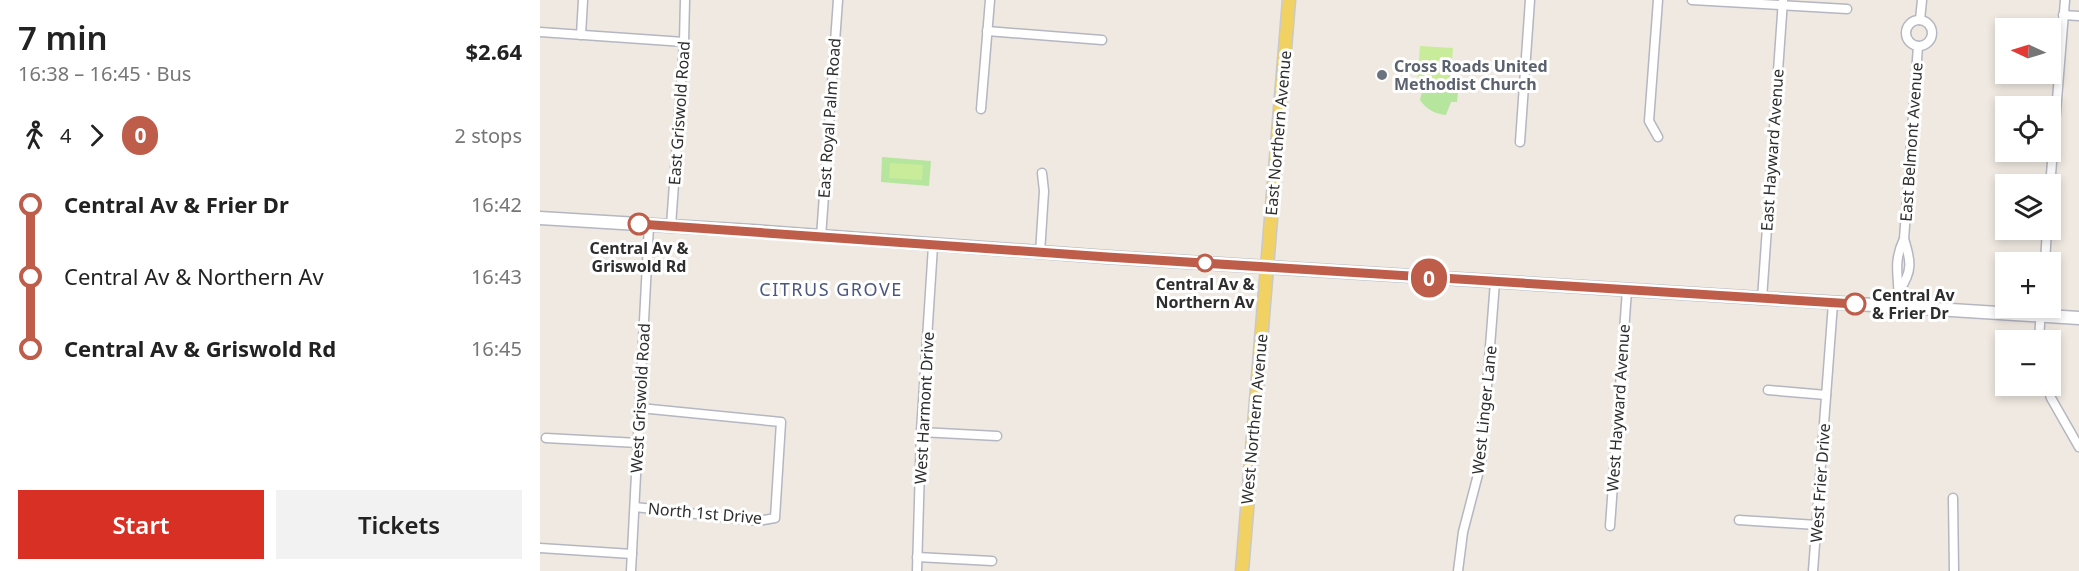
<!DOCTYPE html>
<meta charset="utf-8">
<style>
body{margin:0;font-family:"Noto Sans",sans-serif;background:#f2f2f2;color:#222;height:100vh;display:flex;flex-direction:column;font-size:22px;white-space:nowrap}
*{box-sizing:border-box;margin:0}
p{font-size:20px;color:#767676}
.icon{flex:none;width:33px;height:33px;fill:none;stroke:currentColor;stroke-width:2;stroke-linecap:round;stroke-linejoin:round}
.map{position:relative;flex:1;overflow:hidden}
.side{display:flex;flex-direction:column;background:#fff;width:540px}
.side>*{flex:none}
.badge{padding:0 12px;border-radius:20px;font-size:21px;line-height:39px}
.needle{width:39px;rotate:274deg}
.fabs{position:absolute;left:1455px;top:18px;display:grid;gap:12px}
.fabs a{display:grid;place-items:center;width:66px;height:66px;border-radius:0px;background:#fff;box-shadow:0 3px 9px #0003;font-size:30px}
.map>.badge{position:absolute;translate:-50% -50%;box-shadow:0 0 0 3px #fff}
.legs{display:flex;align-items:center;gap:9px;height:66px;padding:0 18px;font-size:20px}
.legs p{margin-inline-start:auto}
.summary{display:flex;align-items:center;justify-content:space-between;height:102px;padding:0 18px}
h1{font-size:33px;font-weight:600;line-height:45px}
.action{display:flex;gap:12px;margin-top:auto;padding:12px 18px}
.action a{flex:1;height:69px;border-radius:0px;background:#d93025;color:#fff;font-size:24px;font-weight:600;line-height:69px;text-align:center}
.action a+a{background:#f2f2f2;color:#222}
ul{padding:0 18px;list-style:none}
li{display:flex;align-items:center;gap:21px;height:72px;font-size:22px}
li i{display:grid;place-items:center;width:9px;height:100%;margin:0 8px;background:currentColor}
li i::after{content:'';width:15px;height:15px;margin:-8px;border:4px solid;border-radius:50%;background:#fff}
li p{margin-inline-start:auto}
li:first-child i{background:linear-gradient(#0000 50%,currentColor 0)}
li:last-child i{background:linear-gradient(currentColor 50%,#0000 0)}
main{display:flex;flex:1;min-height:0}
.map>svg:first-child{display:block}
.green{fill:#b6e59e}
.pitch{fill:#c9ec9a}
.lines{fill:none;stroke-linecap:round;stroke-linejoin:round}
.street-casing{stroke:#b4b7c1;stroke-width:11}
.secondary-casing{stroke:#b4b7c1;stroke-width:15}
.primary-casing{stroke:#c9c9c9;stroke-width:15}
.street{stroke:#fff;stroke-width:8}
.secondary{stroke:#fff;stroke-width:12}
.primary{stroke:#f2d163;stroke-width:12}
.line-1-casing{stroke:#fff;stroke-width:14}
.line-1{stroke:#be5d49;stroke-width:9}
.worship-dot{fill:#6b7280;stroke:#fff;stroke-width:2}
.stop-1-dot{fill:#fff;stroke:#be5d49;stroke-width:3}
.labels{text-anchor:middle;stroke-width:6;stroke-linejoin:round;paint-order:stroke}
.worship-label{font-size:16px;font-weight:bold;fill:#5b616d;stroke:#fff;text-anchor:start}
.street-label{font-size:16px;fill:#2e2e2e;stroke:#fff}
.stop-label{font-size:16px;font-weight:bold;fill:#2e2e2e;stroke:#fff}
.neighbourhood-label{font-size:18px;letter-spacing:1.5px;fill:#4d5680;stroke:#fff}
</style>
<main>
<section class="side">
<div class="summary"><div><h1>7 min</h1><p>16:38 – 16:45 · Bus</p></div><b>$2.64</b></div>
<div class="legs"><svg class="icon" aria-label="walk" viewBox="0 0 24 24"><circle cx="13" cy="4" r="2"/><path d="M13 8l-2 6 4 7M11 14l-3 7M7 12l3-4h3l4 4"/></svg>4<svg class="icon" aria-label="forward" viewBox="0 0 24 24"><path d="M9 5l7 7-7 7"/></svg><b class="badge" style="background:#be5d49;color:#fff">0</b><p>2 stops</p></div>
<ul>
<li><i style="color:#be5d49"></i><b>Central Av &amp; Frier Dr</b><p>16:42</p></li>
<li><i style="color:#be5d49"></i><span>Central Av &amp; Northern Av</span><p>16:43</p></li>
<li><i style="color:#be5d49"></i><b>Central Av &amp; Griswold Rd</b><p>16:45</p></li>
</ul>
<div class="action"><a>Start</a><a>Tickets</a></div>
</section>
<div class="map">
<svg width="1539" height="571" viewBox="0 0 1539 571">
<rect width="100%" height="100%" fill="#efe9e1"/>
<g class="green">
<path d="M883,87L917,90L918,92L917,102H911L906,115C895,114 886,109 880,100Z"/>
<polygon points="342,157 391,161 389,186 341,182"/>
</g>
<g class="pitch">
<polygon points="880,46 913,48 910,89 877,86"/>
<polygon points="350,163 383,165 382,180 349,178"/>
</g>
<g class="lines">
<defs>
<g id="street">
<polyline points="1152,0 1307,9"/>
<polyline points="1523,15 1539,16"/>
<polyline points="1380,20 1382,0"/>
<circle cx="1379" cy="33" r="13"/>
<polyline points="447,31 562,40"/>
<polyline points="0,32 144,42"/>
<polyline points="41,35 43,0"/>
<polyline points="441,109 450,0"/>
<polyline points="1118,137 1109,121 1118,0"/>
<polyline points="980,142 990,0"/>
<polyline points="1510,187 1525,0"/>
<polyline points="131,226 144,42 145,0"/>
<polyline points="281,237 298,0"/>
<polyline points="500,253 504,191 502,173"/>
<polyline points="1505,262 1507,230"/>
<path d="M1359,291C1373,271 1371,261 1364,239L1378,46"/>
<polyline points="1222,299 1243,0"/>
<path d="M1358,307C1361,279 1351,266 1364,239"/>
<polyline points="1499,340 1501,308"/>
<polyline points="1507,386 1511,398 1539,447"/>
<polyline points="1228,390 1286,395"/>
<polyline points="381,432 457,436"/>
<polyline points="6,438 98,443"/>
<polyline points="1413,498 1414,571"/>
<polyline points="95,507 218,521 235,518 241,422 100,408"/>
<polyline points="1199,520 1277,525"/>
<polyline points="1070,526 1087,290"/>
<polyline points="0,548 92,554"/>
<polyline points="377,557 452,561"/>
<polyline points="91,571 109,225"/>
<polyline points="377,571 381,432 393,246"/>
<polyline points="918,571 923,532 941,463 955,282"/>
<polyline points="1273,571 1293,303"/>
</g>
<polyline id="secondary" points="0,218 212,231 567,257 1539,318"/>
<polyline id="primary" points="702,571 749,0"/>
</defs>
<use href="#street" class="street-casing"/>
<use href="#secondary" class="secondary-casing"/>
<use href="#primary" class="primary-casing"/>
<use href="#street" class="street"/>
<use href="#secondary" class="secondary"/>
<use href="#primary" class="primary"/>
</g>
<g class="lines">
<defs>
<polyline id="line-1" points="99,224 567,257 1315,304"/>
</defs>
<use href="#line-1" class="line-1-casing"/>
<use href="#line-1" class="line-1"/>
</g>
<circle class="worship-dot" cx="842" cy="75" r="6"/>
<g class="stop-1-dot">
<circle cx="99" cy="224" r="10"/>
<circle cx="665" cy="263" r="8"/>
<circle cx="1315" cy="304" r="10"/>
</g>
<g class="labels">
<g class="worship-label">
<text x="854" y="72">Cross Roads United<tspan x="854" dy="18">Methodist Church</tspan></text>
</g>
<g class="street-label">
<text transform="translate(139 113) rotate(-86)" y="6">East Griswold Road</text>
<text transform="translate(289 118) rotate(-86)" y="6">East Royal Palm Road</text>
<text transform="translate(738 133) rotate(-85)" y="6">East Northern Avenue</text>
<text transform="translate(1371 142) rotate(-86)" y="6">East Belmont Avenue</text>
<text transform="translate(1232 150) rotate(-86)" y="6">East Hayward Avenue</text>
<text transform="translate(100 398) rotate(-87)" y="6">West Griswold Road</text>
<text transform="translate(384 408) rotate(-87)" y="6">West Harmont Drive</text>
<text transform="translate(1078 408) rotate(-86)" y="6">West Hayward Avenue</text>
<text transform="translate(944 410) rotate(-84)" y="6">West Linger Lane</text>
<text transform="translate(714 419) rotate(-85)" y="6">West Northern Avenue</text>
<text transform="translate(1280 483) rotate(-86)" y="6">West Frier Drive</text>
<text transform="translate(165 513) rotate(5)" y="6">North 1st Drive</text>
</g>
<g class="stop-label">
<text x="99" y="254">Central Av &amp;<tspan x="99" dy="18">Griswold Rd</tspan></text>
<text x="665" y="290">Central Av &amp;<tspan x="665" dy="18">Northern Av</tspan></text>
<text x="1332" y="301" text-anchor="start">Central Av<tspan x="1332" dy="18">&amp; Frier Dr</tspan></text>
</g>
<g class="neighbourhood-label">
<text x="291" y="296">CITRUS GROVE</text>
</g>
</g>
</svg>
<div class="fabs">
<a><svg class="needle" viewBox="-14 -14 28 28"><path d="M0-13l5 13h-10z" fill="#e53935"/><path d="M0 13l5-13h-10z" fill="#767676"/></svg></a>
<a><svg class="icon" aria-label="locate" viewBox="0 0 24 24"><circle cx="12" cy="12" r="6"/><path d="M12 2v4M12 18v4M2 12h4M18 12h4"/></svg></a>
<a><svg class="icon" aria-label="layers" viewBox="0 0 24 24"><path d="M12 4l9 5-9 5-9-5zM3 14l9 5 9-5"/></svg></a>
<a>+</a>
<a>−</a>
</div>
<b class="badge" style="left:889px;top:278px;background:#be5d49;color:#fff">0</b>
</div>
</main>
